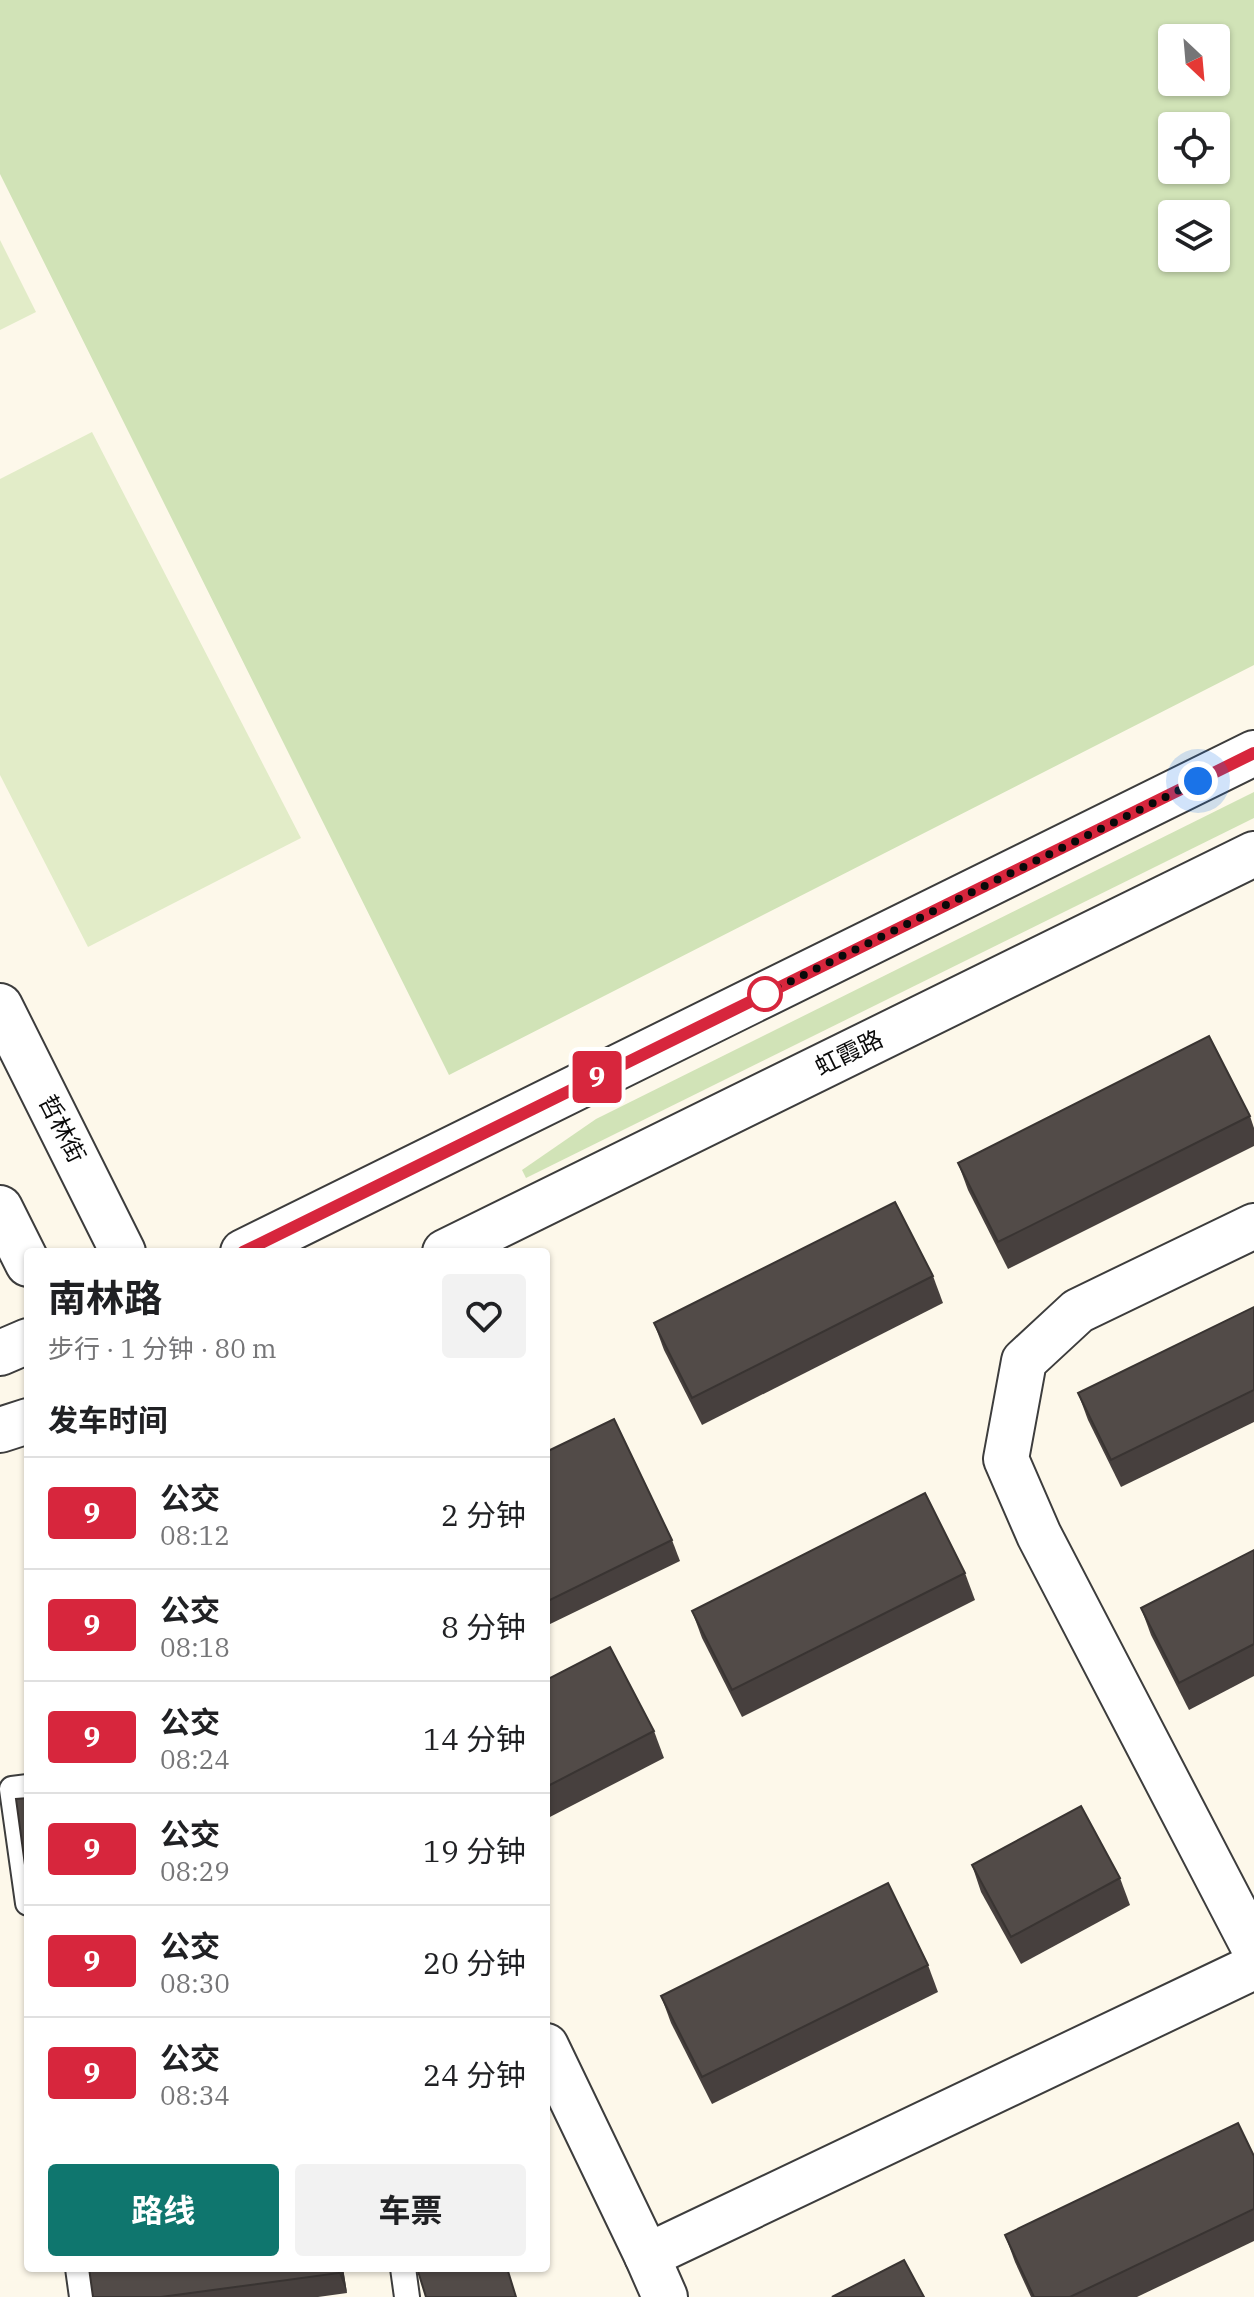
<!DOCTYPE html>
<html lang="zh">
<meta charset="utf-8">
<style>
body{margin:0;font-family:"IBM Plex Serif","Noto Sans SC",serif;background:#f2f2f2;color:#202124;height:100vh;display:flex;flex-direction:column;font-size:30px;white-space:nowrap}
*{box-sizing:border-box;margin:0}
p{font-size:26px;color:#757577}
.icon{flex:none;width:44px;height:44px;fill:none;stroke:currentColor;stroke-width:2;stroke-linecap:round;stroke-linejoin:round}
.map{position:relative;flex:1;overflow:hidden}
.side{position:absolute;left:24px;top:1248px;width:526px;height:1024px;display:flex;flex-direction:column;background:#fff;border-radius:8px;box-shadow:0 2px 6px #0004}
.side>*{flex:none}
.badge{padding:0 16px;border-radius:6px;font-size:28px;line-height:52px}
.needle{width:52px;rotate:154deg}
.buttons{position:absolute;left:1158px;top:24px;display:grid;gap:16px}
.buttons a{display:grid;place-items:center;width:72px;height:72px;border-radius:8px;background:#fff;box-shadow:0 2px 6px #0004;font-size:40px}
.you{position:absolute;width:40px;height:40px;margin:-20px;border:6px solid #fff;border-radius:50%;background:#1a73e8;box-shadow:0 0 0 12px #1a73e833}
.map>.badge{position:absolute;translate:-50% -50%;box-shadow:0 0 0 4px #fff}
h2{padding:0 24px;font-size:30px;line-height:72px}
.round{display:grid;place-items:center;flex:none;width:84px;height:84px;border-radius:8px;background:#f2f2f2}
.head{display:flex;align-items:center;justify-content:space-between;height:136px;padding:0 24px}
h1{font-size:38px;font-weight:700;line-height:60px}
.action{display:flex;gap:16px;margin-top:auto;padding:16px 24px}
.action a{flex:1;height:92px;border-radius:8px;background:#0f766e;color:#fff;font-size:32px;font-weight:700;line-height:92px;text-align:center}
.action a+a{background:#f2f2f2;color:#202124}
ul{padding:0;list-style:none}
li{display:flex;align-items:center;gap:24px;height:112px;padding:0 24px;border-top:2px solid #e0e0e0}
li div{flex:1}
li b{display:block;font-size:30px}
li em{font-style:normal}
li .badge{min-width:88px;font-weight:700;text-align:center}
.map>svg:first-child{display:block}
.green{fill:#d1e3b7;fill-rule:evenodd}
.pitch{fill:#e2ecc8}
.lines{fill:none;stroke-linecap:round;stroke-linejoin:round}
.service-casing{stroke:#3d3d3d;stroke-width:28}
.minor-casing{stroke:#3d3d3d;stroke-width:48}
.tertiary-casing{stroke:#3d3d3d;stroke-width:48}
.service{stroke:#fff;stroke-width:24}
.minor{stroke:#fff;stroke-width:44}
.tertiary{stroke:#fff;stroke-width:44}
.wall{fill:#47403e}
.shaded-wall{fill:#393432}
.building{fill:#524b48;stroke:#393432;stroke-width:2}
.line-casing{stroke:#fff;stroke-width:18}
.line{stroke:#d7263d;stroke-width:12}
.walk{stroke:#0a0a0a;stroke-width:8;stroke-dasharray:0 14.4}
.stop-dot{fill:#fff;stroke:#d7263d;stroke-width:4}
.labels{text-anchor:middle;stroke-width:8;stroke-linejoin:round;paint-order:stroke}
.street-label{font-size:24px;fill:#0a0a0a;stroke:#fff}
</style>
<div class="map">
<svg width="1254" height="2297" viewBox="0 0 1254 2297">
<rect width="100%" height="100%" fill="#fdf8ea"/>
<g class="green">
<path d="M0,0H1254V665L449,1075L0,174ZM1172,38H1216V82H1172ZM1172,126H1216V170H1172ZM1172,214H1216V258H1172Z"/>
<polygon points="1254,792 1254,818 526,1178 522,1170 596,1119"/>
</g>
<g class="pitch">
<polygon points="0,240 36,312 0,330"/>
<polygon points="92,432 301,838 88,947 0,775 0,479"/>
</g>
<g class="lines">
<defs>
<g id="service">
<polyline points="28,1787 12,1789 28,1903"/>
<polyline points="78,2268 82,2297"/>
<polyline points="403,2268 407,2297"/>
</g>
<g id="minor">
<polyline points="1254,1226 1078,1311 1024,1361 1006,1459 1039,1535 1254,1948"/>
<polyline points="546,2046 647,2256 1254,1967"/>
<polyline points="647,2256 665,2297"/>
</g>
<g id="tertiary">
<polyline points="0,1006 123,1252"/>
<polyline points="0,1208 28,1264"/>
<polyline points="243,1252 1254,753"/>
<polyline points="445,1252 1254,854"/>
<polyline points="0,1353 28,1341"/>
<polyline points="0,1430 28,1421"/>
</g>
</defs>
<use href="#service" class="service-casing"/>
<use href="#minor" class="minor-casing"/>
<use href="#tertiary" class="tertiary-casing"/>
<use href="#service" class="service"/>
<use href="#minor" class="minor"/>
<use href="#tertiary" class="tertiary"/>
</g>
<g class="wall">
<polygon points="1250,1116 1254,1128 1254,1146 1008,1269 968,1190 958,1163"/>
<polygon points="933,1276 943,1303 702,1425 664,1350 654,1323"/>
<polygon points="1254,1307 1254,1422 1121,1487 1088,1420 1078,1393"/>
<polygon points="546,1452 672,1540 680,1561 546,1626"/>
<polygon points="1254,1550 1254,1676 1189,1710 1151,1635 1141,1608"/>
<polygon points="965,1573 975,1600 742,1717 702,1638 692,1611"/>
<polygon points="546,1680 654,1731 664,1758 546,1819"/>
<polygon points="972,1865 1120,1878 1130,1905 1021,1964 981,1892"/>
<polygon points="928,1965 938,1992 712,2104 671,2023 661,1996"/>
<polygon points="1254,2156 1254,2241 1137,2297 1031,2297 1015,2262 1005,2235"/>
<polygon points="89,2268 343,2268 347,2293 318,2297 93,2297"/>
</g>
<polygon class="shaded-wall" points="339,2268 343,2268 347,2293 339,2273"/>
<g class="building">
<polygon points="1209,1036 1250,1116 998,1242 958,1163"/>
<polygon points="895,1202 933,1276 692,1398 654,1323"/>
<polygon points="1254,1307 1254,1390 1111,1460 1078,1393"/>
<polygon points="614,1419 672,1540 546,1602 546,1452"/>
<polygon points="925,1493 965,1573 732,1690 692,1611"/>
<polygon points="1254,1550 1254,1644 1179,1683 1141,1608"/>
<polygon points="610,1647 654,1731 546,1787 546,1680"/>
<polygon points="28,1798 28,1887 16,1799"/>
<polygon points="1081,1806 1120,1878 1011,1937 972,1865"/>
<polygon points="888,1883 928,1965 702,2077 661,1996"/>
<polygon points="1238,2123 1254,2156 1254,2209 1070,2297 1034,2297 1005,2235"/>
<polygon points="904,2260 924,2297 832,2297"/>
<polygon points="89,2268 339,2268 339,2273 161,2297 93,2297"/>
<polygon points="417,2268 507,2268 516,2297 426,2297"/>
</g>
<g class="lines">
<defs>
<polyline id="line" points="243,1252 1254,753"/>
</defs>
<use href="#line" class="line-casing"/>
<use href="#line" class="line"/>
<polyline class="walk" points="765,994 1198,781"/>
</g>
<circle class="stop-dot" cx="765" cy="994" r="16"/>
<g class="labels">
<g class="street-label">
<text transform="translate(849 1053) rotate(-26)" y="8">虹霞路</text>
<text transform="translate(62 1129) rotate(63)" y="8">哲林街</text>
</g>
</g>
</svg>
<div class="buttons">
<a><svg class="needle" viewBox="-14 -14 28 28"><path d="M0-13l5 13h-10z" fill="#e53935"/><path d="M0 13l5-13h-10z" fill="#757577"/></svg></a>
<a><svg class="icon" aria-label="locate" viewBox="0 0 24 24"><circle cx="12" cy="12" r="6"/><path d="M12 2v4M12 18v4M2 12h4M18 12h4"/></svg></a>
<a><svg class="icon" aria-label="layers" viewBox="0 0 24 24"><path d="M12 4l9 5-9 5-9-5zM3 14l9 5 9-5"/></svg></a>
</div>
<div class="you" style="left:1198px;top:781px"></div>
<b class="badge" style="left:597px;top:1077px;background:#d7263d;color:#fff">9</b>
<section class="side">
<div class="head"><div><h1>南林路</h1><p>步行 · 1 分钟 · 80 m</p></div><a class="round"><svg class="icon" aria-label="heart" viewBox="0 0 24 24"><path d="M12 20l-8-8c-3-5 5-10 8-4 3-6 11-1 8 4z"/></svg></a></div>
<h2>发车时间</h2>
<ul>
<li><span class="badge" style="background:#d7263d;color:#fff">9</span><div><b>公交</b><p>08:12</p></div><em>2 分钟</em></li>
<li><span class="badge" style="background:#d7263d;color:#fff">9</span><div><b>公交</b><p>08:18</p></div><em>8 分钟</em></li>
<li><span class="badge" style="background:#d7263d;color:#fff">9</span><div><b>公交</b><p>08:24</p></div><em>14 分钟</em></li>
<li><span class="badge" style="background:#d7263d;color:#fff">9</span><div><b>公交</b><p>08:29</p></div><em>19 分钟</em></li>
<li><span class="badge" style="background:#d7263d;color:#fff">9</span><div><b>公交</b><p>08:30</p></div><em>20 分钟</em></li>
<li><span class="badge" style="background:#d7263d;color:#fff">9</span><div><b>公交</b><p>08:34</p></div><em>24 分钟</em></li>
</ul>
<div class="action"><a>路线</a><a>车票</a></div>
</section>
</div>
